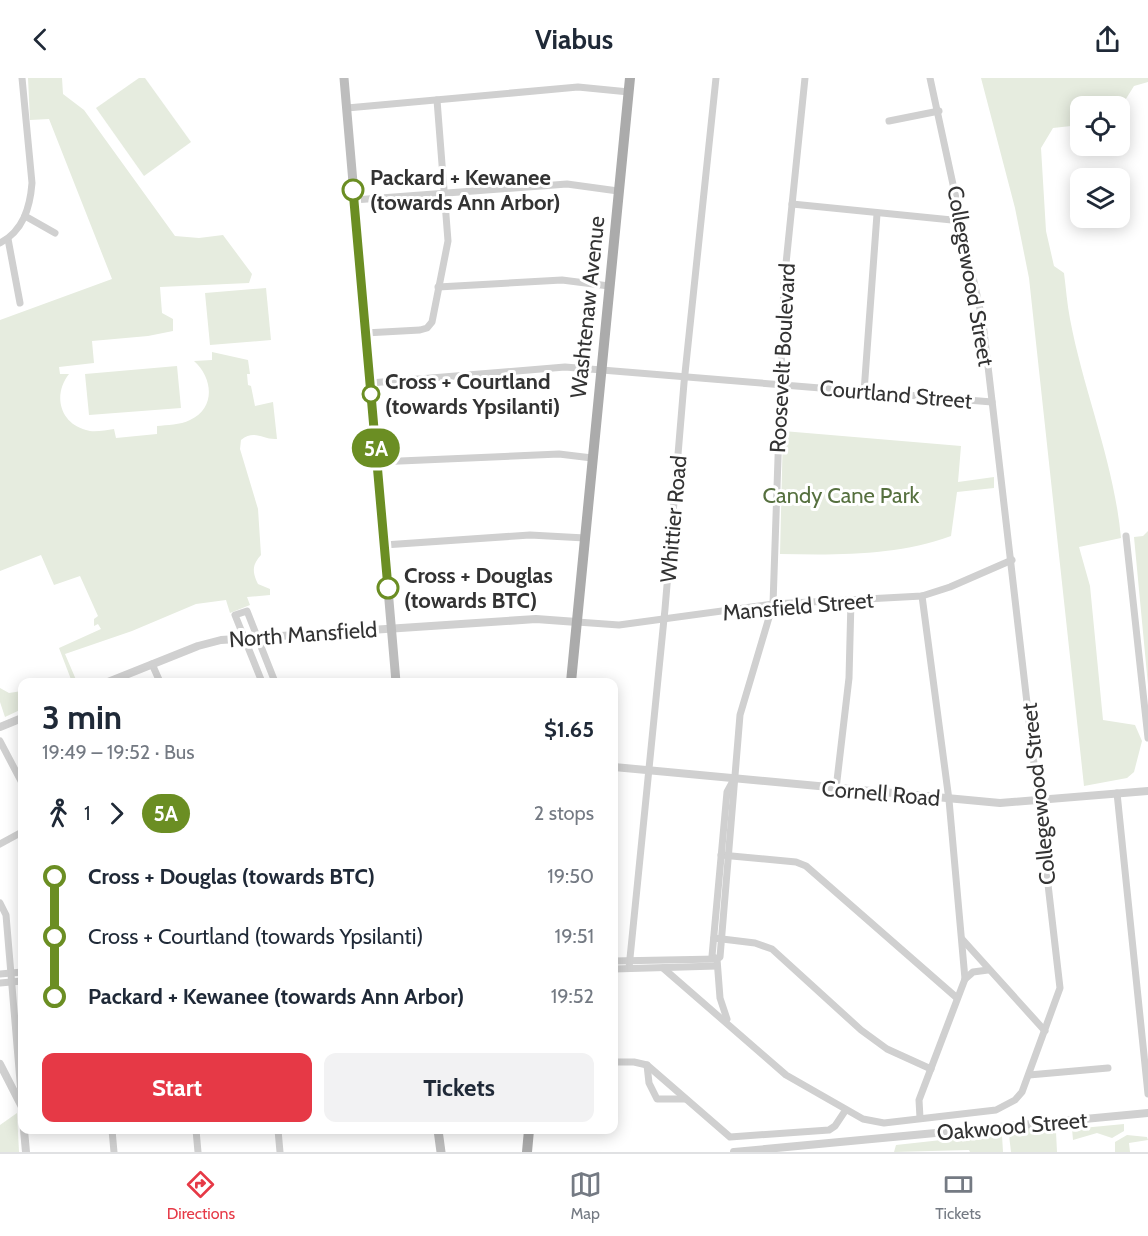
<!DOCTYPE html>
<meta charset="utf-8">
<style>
body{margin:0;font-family:Cabin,sans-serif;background:#f2f2f3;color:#1f2937;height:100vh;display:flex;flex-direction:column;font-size:22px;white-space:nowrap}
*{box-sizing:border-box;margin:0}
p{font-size:20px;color:#747a83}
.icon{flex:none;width:33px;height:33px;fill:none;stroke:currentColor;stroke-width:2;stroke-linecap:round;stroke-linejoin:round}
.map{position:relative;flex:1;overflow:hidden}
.drawer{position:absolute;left:18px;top:600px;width:600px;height:456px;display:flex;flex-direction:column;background:#fff;border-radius:12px;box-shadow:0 3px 15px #0003}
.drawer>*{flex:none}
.badge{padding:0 12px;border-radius:20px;font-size:21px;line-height:39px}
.fabs{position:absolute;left:1070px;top:18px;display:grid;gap:12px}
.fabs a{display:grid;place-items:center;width:60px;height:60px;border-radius:12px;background:#fff;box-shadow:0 3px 15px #0003;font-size:30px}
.map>.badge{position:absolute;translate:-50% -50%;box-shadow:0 0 0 3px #fff}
.legs{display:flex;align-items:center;gap:9px;height:66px;padding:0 24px;font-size:20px}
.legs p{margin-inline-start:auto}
.headline{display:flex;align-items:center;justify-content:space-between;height:102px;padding:0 24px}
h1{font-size:33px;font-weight:700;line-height:45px}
.cta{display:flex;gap:12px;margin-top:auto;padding:12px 24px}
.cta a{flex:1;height:69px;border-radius:12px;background:#e63946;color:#fff;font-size:24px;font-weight:700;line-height:69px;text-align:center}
.cta a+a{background:#f2f2f3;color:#1f2937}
ul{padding:0 24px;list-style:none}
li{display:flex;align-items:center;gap:21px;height:60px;font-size:22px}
li i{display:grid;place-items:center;width:9px;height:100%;margin:0 8px;background:currentColor}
li i::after{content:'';width:15px;height:15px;margin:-8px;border:4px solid;border-radius:50%;background:#fff}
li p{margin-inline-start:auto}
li:first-child i{background:linear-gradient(#0000 50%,currentColor 0)}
li:last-child i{background:linear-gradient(currentColor 50%,#0000 0)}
header{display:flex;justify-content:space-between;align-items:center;height:78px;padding:0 24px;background:#fff;font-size:27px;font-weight:700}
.tabs{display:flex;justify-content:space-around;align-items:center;height:84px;border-top:2px solid #e0e1e3;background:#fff;font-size:16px;color:#747a83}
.tabs a{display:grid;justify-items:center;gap:3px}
.tabs .current{color:#e63946}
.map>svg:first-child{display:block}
.green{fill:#e6ecdf}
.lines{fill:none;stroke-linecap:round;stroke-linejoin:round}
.minor{stroke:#d0d0d0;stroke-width:7}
.tertiary{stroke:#d0d0d0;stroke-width:8}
.secondary{stroke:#bdbdbd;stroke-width:9}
.primary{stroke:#ababab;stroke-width:10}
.line-1-casing{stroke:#fff;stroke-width:14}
.line-1{stroke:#6b8e23;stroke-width:9}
.stop-1-dot{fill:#fff;stroke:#6b8e23;stroke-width:3}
.labels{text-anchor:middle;stroke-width:6;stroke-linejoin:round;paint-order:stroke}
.stop-label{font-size:22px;font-weight:bold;fill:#333;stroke:#fff;text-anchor:start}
.street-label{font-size:22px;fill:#333;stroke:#fff}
.park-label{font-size:22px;fill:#56703f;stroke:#fff}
</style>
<header><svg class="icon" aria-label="back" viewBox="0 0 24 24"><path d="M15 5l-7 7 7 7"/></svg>Viabus<svg class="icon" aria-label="share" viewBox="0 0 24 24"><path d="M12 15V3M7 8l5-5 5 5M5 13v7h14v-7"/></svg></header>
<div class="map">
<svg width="1148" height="1074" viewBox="0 0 1148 1074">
<rect width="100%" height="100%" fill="#fff"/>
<g class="green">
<path d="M28,0H62L63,16L84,32L175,158L199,160L223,157L252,196L249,205L160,209L162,235L173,241V253L148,258L92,263L94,285L59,289L60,296H69C53,316 59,345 86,352C94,355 105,352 114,351L116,360L157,356V348C167,347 180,347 190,342C216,330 213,300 194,283L212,282V274L248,282L250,296H247L248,307L251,308L255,328L273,324L277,361C262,362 255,351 241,362L240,371L258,431L261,477C252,487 252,494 258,506L270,511V517L247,519L250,527L230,535L226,522L196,526L132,553L65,576L77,604H72L59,570L101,551L98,546L94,548V541L98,538L80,498L54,507L41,477L0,493V242L112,201L49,41L30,42Z"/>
<polygon points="139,0 145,0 191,64 144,98 96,30"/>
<path d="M981,0H1148V4L1134,8L1119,32V28H1080V47L1053,50L1041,70L1046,153L1054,188L1064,195C1066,210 1067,226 1070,241C1084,315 1114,384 1121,460L1079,469L1090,508L1103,642L1135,647L1142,663L1134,694L1127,700L1084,708L1029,200L1015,130Z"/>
<polygon points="266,210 271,262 210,267 205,215"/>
<polygon points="177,288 181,330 89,337 85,296"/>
<path d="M783,353L961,368L958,404L994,399V410L957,414L951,458C897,478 837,477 780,476Z"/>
<polygon points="1148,453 1148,607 1134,459 1143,458"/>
<polygon points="0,610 9,615 22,613 22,631 5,639 0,624"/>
<polygon points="17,1035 19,1074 0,1074 0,1047"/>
<polygon points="1124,1046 1124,1053 1112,1060 1097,1055 1073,1062 1072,1051"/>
<polygon points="1049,1047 1056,1054 1057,1074 1011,1074 1009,1057 1014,1050"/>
<polygon points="996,1056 1002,1057 1003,1074 970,1074 969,1072 894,1074 896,1067"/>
<polygon points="1127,1057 1147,1059 1148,1062 1129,1065 1130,1074 1115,1074 1115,1064"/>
</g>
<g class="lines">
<g class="minor">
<polyline points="347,30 578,9 629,14"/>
<polyline points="889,43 939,33"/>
<polyline points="354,122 567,106 618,113"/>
<polyline points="792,126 962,143"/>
<polyline points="25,138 55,155"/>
<polyline points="8,161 20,225"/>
<path d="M0,165C23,153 30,130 32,105L22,0"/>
<polyline points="438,209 562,202 609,208"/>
<polyline points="365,255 420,252 427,250 432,244 448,163 437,22"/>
<polyline points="370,305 565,289 992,324"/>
<polyline points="864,314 877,136"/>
<polyline points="377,384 559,376 592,380"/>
<polyline points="1126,458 1148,660"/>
<polyline points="384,467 530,457 585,460"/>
<polyline points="577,544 619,547 773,526 922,518 950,509 1012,482"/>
<polyline points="152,586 160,604"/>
<polyline points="262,604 235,537 247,533 275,604"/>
<polyline points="0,663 22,705"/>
<polyline points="836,711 849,600 851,522"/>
<polyline points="1117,715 1148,1016"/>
<polyline points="0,766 22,754"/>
<polyline points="721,777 796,784 806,788 957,920"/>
<polyline points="0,825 6,837 22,1027"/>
<polyline points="714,860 755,865 772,871 861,952 887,971 931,991"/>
<polyline points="962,861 1045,953"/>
<polyline points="717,881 712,878 727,714 733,703"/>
<polyline points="614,883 717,881"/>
<polyline points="629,890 665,531 684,305 716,0"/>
<polyline points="663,890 786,997 863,1041 884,1045 996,1032 1015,1022 1022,1014 1060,910 983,245 930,0"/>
<polyline points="614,891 717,888"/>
<polyline points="0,896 22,894"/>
<polyline points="965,901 973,894 988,892"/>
<polyline points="0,905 22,903"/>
<polyline points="727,941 720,920 717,881 720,879 740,637 773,526 784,205 805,0"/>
<polyline points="614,984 634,984 647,987 730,1059 829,1052 835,1048 845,1033"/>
<polyline points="647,987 649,1005 657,1021 685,1021"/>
<polyline points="1029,997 1108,990"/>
<polyline points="920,1040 919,1022 965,901 949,722 922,518"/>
<polyline points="112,1052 114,1074"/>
<polyline points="196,1052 198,1074"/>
<polyline points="278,1052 280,1074"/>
</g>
<g class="tertiary">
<polyline points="108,604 198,568 221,562 536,541 577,544"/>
<polyline points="0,649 22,640"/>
<polyline points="614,689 1000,725 1148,713"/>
<polyline points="0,986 22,1029 22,1035"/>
<polyline points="24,1052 26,1074"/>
<polyline points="734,1074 1148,1035"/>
</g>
<g class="secondary">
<polyline points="344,0 396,604"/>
<polyline points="438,1052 441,1074"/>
</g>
<g class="primary">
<polyline points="571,604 630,0"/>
<polyline points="527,1074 529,1052"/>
</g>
</g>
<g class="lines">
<defs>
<polyline id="line-1" points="353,112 388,510"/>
</defs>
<use href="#line-1" class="line-1-casing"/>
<use href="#line-1" class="line-1"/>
</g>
<g class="stop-1-dot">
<circle cx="353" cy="112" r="10"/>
<circle cx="371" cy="316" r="8"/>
<circle cx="388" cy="510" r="10"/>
</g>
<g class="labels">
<g class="stop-label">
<text x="370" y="107">Packard + Kewanee<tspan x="370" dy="25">(towards Ann Arbor)</tspan></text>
<text x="385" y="311">Cross + Courtland<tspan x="385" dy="25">(towards Ypsilanti)</tspan></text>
<text x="404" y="505">Cross + Douglas<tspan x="404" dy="25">(towards BTC)</tspan></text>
</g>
<g class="street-label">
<text transform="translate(971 198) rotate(80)" y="8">Collegewood Street</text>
<text transform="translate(587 229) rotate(-84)" y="8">Washtenaw Avenue</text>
<text transform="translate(782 280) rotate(-87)" y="8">Roosevelt Boulevard</text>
<text transform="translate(896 316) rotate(5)" y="8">Courtland Street</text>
<text transform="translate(673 441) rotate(-85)" y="8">Whittier Road</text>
<text transform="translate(798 528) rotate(-5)" y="8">Mansfield Street</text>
<text transform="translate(303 556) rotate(-4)" y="8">North Mansfield</text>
<text transform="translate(881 715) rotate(5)" y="8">Cornell Road</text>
<text transform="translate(1038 716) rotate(-96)" y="8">Collegewood Street</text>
<text transform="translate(1012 1048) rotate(-5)" y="8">Oakwood Street</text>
</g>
<g class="park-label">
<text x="841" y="425">Candy Cane Park</text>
</g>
</g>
</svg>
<div class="fabs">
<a><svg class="icon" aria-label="locate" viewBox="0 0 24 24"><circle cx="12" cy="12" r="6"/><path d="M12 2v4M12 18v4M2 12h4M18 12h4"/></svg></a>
<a><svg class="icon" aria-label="layers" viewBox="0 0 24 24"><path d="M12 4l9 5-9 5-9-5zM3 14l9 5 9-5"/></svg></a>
</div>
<b class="badge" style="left:376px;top:370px;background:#6b8e23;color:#fff">5A</b>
<section class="drawer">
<div class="headline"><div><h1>3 min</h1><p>19:49 – 19:52 · Bus</p></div><b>$1.65</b></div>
<div class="legs"><svg class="icon" aria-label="walk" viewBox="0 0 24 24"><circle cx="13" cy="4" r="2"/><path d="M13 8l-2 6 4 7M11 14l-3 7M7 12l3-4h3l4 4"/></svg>1<svg class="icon" aria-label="forward" viewBox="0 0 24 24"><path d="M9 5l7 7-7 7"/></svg><b class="badge" style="background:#6b8e23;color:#fff">5A</b><p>2 stops</p></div>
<ul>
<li><i style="color:#6b8e23"></i><b>Cross + Douglas (towards BTC)</b><p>19:50</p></li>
<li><i style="color:#6b8e23"></i><span>Cross + Courtland (towards Ypsilanti)</span><p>19:51</p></li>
<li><i style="color:#6b8e23"></i><b>Packard + Kewanee (towards Ann Arbor)</b><p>19:52</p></li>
</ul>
<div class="cta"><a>Start</a><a>Tickets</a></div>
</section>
</div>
<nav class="tabs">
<a class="current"><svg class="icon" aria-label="directions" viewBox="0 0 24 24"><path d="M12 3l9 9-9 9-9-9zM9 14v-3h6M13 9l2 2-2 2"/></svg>Directions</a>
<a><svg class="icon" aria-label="map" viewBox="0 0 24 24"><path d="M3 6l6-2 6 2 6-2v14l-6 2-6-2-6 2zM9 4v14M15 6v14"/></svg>Map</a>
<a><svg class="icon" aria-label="tickets" viewBox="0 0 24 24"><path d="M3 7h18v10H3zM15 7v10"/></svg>Tickets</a>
</nav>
